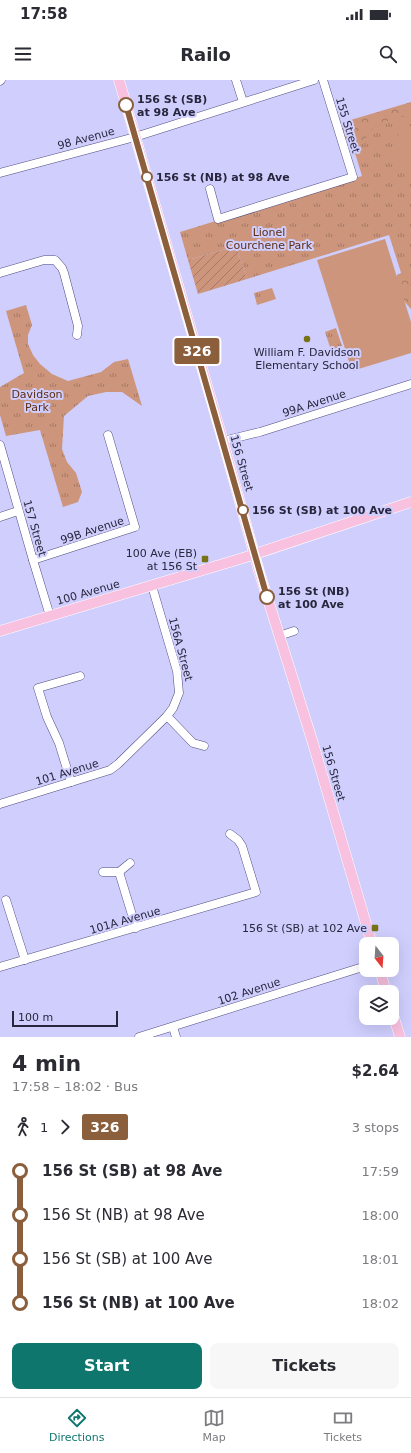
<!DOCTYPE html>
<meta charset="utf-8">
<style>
body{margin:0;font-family:"DejaVu Sans",sans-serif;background:#f7f7f7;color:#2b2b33;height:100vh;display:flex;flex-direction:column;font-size:15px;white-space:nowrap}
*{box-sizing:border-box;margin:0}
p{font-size:13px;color:#7c7c81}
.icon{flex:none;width:22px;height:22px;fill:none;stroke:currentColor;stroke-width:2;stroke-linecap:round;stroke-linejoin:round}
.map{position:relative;height:957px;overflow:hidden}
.sheet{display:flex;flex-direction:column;background:#fff;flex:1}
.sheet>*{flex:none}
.badge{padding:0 8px;border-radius:3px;font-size:14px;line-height:26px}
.needle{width:26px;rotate:163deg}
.fabs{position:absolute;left:359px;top:857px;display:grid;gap:8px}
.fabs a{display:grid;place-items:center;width:40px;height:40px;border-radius:8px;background:#fff;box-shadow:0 4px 16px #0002;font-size:20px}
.scale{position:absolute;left:12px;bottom:10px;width:106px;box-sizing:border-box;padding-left:4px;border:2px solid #28263d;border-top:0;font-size:11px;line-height:14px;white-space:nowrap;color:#28263d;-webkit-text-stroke:3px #cfcefd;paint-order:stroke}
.map>.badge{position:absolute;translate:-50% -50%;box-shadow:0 0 0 2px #fff}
.legs{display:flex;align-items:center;gap:6px;height:44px;padding:0 12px;font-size:13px}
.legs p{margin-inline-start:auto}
.overview{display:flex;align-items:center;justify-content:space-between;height:68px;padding:0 12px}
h1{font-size:22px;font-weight:600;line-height:30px}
.action{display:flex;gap:8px;margin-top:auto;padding:8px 12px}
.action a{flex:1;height:46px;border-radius:8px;background:#0f766e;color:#fff;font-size:16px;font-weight:600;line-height:46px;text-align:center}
.action a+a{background:#f7f7f7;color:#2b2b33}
ul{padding:0 12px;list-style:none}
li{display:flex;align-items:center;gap:14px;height:44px;font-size:15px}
li i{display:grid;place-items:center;width:6px;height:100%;margin:0 5px;background:currentColor}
li i::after{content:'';width:10px;height:10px;margin:-5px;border:3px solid;border-radius:50%;background:#fff}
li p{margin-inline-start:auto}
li:first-child i{background:linear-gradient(#0000 50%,currentColor 0)}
li:last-child i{background:linear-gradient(currentColor 50%,#0000 0)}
.status{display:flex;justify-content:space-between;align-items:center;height:28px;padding:0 20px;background:#fff;direction:ltr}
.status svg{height:11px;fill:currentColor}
header{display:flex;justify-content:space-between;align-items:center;height:52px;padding:0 12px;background:#fff;font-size:18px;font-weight:600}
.tab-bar{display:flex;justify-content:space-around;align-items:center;height:56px;border-top:1px solid #e1e1e2;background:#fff;font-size:11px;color:#7c7c81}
.tab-bar a{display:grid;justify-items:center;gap:2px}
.tab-bar .active{color:#0f766e}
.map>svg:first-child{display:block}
.grass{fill:url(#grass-tufts)}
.forest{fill:url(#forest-crowns)}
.garden{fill:url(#garden-furrows)}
.pitch{fill:#cd957b}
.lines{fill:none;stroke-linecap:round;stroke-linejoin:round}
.minor-casing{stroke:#514d80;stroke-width:9}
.major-casing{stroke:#fff;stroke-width:11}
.minor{stroke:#fff;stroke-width:8}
.major{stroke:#f8c1df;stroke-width:10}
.line-1-casing{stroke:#fff;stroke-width:9}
.line-1{stroke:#8b5e3c;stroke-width:6}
.stop-1-dot{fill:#fff;stroke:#8b5e3c;stroke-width:2}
.poi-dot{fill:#777215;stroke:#cfcefd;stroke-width:1.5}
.labels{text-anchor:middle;stroke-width:4;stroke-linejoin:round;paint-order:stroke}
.stop-label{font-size:11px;font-weight:bold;fill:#28263d;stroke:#cfcefd;text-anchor:start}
.street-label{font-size:11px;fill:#28263d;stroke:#cfcefd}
.park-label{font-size:11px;fill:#5e2d13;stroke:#cfcefd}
.poi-label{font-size:11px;fill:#28263d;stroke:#cfcefd;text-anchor:end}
</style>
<div class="status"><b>17:58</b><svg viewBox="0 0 49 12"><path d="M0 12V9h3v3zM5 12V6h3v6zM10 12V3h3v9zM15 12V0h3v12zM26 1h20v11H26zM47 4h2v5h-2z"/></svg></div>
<header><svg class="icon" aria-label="menu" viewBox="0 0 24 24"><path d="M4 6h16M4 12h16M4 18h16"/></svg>Railo<svg class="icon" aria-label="search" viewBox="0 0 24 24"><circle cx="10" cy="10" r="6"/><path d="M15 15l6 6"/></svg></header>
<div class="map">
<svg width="411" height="957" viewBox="0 0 411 957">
<defs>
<pattern id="grass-tufts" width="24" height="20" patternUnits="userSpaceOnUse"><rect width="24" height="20" fill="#cd957b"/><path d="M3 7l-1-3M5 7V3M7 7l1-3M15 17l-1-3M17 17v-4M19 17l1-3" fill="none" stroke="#a67966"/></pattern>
<pattern id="forest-crowns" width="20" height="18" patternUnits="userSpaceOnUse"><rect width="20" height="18" fill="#cd957b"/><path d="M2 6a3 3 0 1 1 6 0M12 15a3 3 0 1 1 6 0" fill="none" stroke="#a67966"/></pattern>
<pattern id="garden-furrows" width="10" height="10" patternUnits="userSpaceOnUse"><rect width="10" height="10" fill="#cd957b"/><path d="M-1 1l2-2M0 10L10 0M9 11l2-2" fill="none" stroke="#a67966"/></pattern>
</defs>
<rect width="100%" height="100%" fill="#cfcefd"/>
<g class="grass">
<polygon points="411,26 411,224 389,155 247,199 236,166 188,180 180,152 362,96 349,53"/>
<polygon points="272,208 276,219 257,225 254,213"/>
<polygon points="26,225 32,245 28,255 28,264 33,275 40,284 52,294 68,301 101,292 114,282 128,279 142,326 122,312 106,312 88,316 64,336 62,369 67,382 76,393 82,412 78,422 63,427 40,350 6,356 0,335 0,307 24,293 6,231"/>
<polygon points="336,248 342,266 331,270 325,252"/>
</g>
<g class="forest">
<path d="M411,22V32L403,36L374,45L370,55L362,60L353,63C345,60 342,53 341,45L344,42Z"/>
<polygon points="403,192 404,193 411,206 411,229 402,219 396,198 397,195"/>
</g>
<polygon class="garden" points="236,166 247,199 198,214 188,180"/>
<g class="pitch">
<path d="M411,46V94C392,85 388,52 411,46Z"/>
<polygon points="385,159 411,242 411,273 352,291 317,180"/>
</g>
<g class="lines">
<defs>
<g id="minor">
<polyline points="236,0 243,22"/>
<polyline points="0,1 1,0"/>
<polyline points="0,93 135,57 314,0"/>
<polyline points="210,109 218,139 353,97 323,0"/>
<polyline points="0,193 44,180 55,180 62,188 64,193 78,246 77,255"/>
<polyline points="223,361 260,352 411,304"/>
<polyline points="0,365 33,480 50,536"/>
<polyline points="0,437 18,431"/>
<polyline points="33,480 135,447 108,355"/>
<polyline points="279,556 294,551"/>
<polyline points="167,636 193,663 204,666"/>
<polyline points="71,702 59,663 47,637 38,608 80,596"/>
<polyline points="0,724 110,690 118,684 167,636 173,628 179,613 177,591 152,506"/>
<polyline points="103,792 119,792 130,783"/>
<polyline points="119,792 136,848"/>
<polyline points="6,820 25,880"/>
<polyline points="0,887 256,812 242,766 238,760 230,754"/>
<polyline points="173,947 176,957"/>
<polyline points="139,957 366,886"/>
</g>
<g id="major">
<polyline points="119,0 223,361 259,491 312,660 372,864"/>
<polyline points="0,551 243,478 411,422"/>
<polyline points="380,890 386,912"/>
<polyline points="392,931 400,957"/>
</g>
</defs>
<use href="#minor" class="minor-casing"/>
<use href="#major" class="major-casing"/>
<use href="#minor" class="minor"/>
<use href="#major" class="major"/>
</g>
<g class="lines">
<defs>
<polyline id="line-1" points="126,25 267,517"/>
</defs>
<use href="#line-1" class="line-1-casing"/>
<use href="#line-1" class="line-1"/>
</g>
<g class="stop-1-dot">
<circle cx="126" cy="25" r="7"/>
<circle cx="147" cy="97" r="5"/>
<circle cx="243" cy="430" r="5"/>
<circle cx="267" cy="517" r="7"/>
</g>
<g class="poi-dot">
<circle cx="307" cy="259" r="4"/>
<rect x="201" y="475" width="8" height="8" rx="2"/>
<rect x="371" y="844" width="8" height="8" rx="2"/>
</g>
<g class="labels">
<g class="stop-label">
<text x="137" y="23">156 St (SB)<tspan x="137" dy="13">at 98 Ave</tspan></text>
<text x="156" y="101">156 St (NB) at 98 Ave</text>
<text x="252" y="434">156 St (SB) at 100 Ave</text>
<text x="278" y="515">156 St (NB)<tspan x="278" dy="13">at 100 Ave</tspan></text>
</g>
<g class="street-label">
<text transform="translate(348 45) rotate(73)" y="4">155 Street</text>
<text transform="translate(86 58) rotate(-15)" y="4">98 Avenue</text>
<text transform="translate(314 323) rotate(-18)" y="4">99A Avenue</text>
<text transform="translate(242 383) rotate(74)" y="4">156 Street</text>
<text transform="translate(35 448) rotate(74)" y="4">157 Street</text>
<text transform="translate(92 450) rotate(-18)" y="4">99B Avenue</text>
<text transform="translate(88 512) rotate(-16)" y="4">100 Avenue</text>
<text transform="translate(181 569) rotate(75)" y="4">156A Street</text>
<text transform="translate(67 692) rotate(-17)" y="4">101 Avenue</text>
<text transform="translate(334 693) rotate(74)" y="4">156 Street</text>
<text transform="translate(125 840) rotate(-16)" y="4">101A Avenue</text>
<text transform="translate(249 911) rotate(-18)" y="4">102 Avenue</text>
</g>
<g class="park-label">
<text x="269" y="156">Lionel<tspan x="269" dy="13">Courchene Park</tspan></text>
<text x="37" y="318">Davidson<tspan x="37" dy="13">Park</tspan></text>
</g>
<g class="poi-label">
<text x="307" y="276" text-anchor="middle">William F. Davidson<tspan x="307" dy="13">Elementary School</tspan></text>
<text x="197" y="477">100 Ave (EB)<tspan x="197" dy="13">at 156 St</tspan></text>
<text x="367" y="852">156 St (SB) at 102 Ave</text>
</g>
</g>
</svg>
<div class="fabs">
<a><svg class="needle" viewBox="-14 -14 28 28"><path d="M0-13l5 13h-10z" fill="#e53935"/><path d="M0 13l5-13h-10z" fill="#7c7c81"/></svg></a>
<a><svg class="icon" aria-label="layers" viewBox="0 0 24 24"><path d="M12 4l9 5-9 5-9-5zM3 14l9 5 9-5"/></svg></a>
</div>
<div class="scale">100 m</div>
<b class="badge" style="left:197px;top:271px;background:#8b5e3c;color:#fff">326</b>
</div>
<section class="sheet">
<div class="overview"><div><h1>4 min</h1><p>17:58 – 18:02 · Bus</p></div><b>$2.64</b></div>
<div class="legs"><svg class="icon" aria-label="walk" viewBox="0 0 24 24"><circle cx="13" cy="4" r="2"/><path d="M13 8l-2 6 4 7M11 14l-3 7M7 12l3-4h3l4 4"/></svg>1<svg class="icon" aria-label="forward" viewBox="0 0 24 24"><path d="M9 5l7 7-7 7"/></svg><b class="badge" style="background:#8b5e3c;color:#fff">326</b><p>3 stops</p></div>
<ul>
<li><i style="color:#8b5e3c"></i><b>156 St (SB) at 98 Ave</b><p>17:59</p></li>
<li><i style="color:#8b5e3c"></i><span>156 St (NB) at 98 Ave</span><p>18:00</p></li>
<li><i style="color:#8b5e3c"></i><span>156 St (SB) at 100 Ave</span><p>18:01</p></li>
<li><i style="color:#8b5e3c"></i><b>156 St (NB) at 100 Ave</b><p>18:02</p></li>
</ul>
<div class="action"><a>Start</a><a>Tickets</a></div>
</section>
<nav class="tab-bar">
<a class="active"><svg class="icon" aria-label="directions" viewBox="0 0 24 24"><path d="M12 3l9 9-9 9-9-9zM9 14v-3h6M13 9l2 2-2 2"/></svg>Directions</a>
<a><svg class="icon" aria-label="map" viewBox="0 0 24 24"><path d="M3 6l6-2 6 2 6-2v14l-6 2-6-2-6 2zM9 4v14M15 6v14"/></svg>Map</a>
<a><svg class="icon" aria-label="tickets" viewBox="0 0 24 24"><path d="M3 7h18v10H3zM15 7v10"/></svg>Tickets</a>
</nav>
